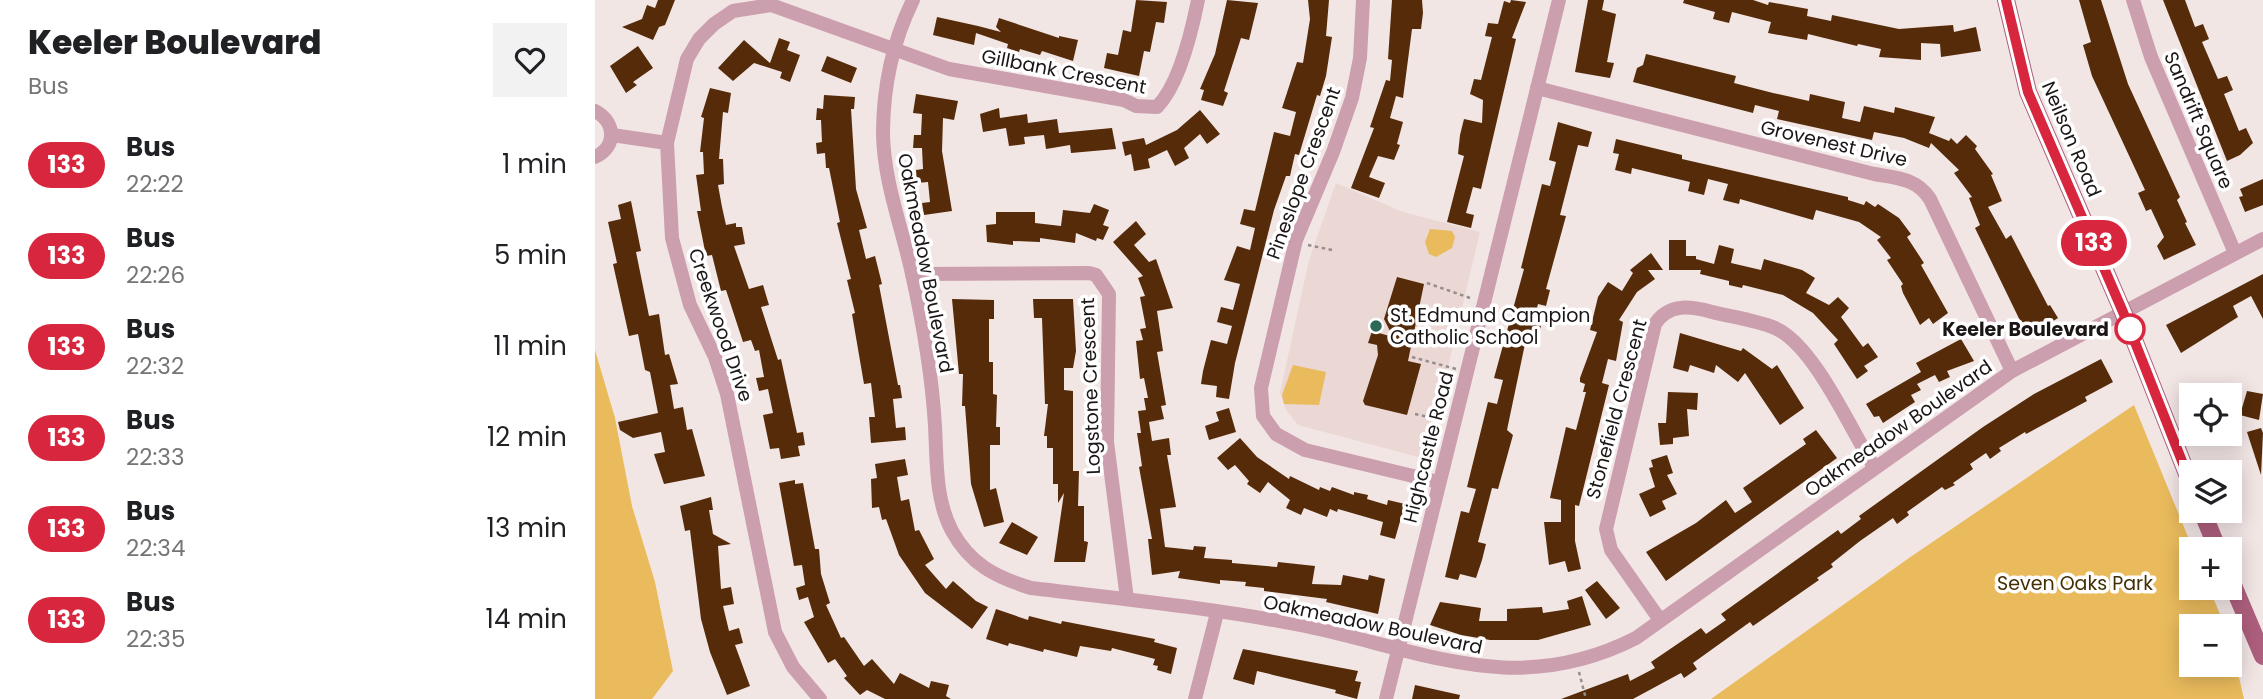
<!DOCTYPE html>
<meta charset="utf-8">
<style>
body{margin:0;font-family:Poppins,sans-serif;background:#f2f2f2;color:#202124;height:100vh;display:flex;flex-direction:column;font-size:26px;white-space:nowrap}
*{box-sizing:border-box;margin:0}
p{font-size:23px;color:#757577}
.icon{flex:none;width:38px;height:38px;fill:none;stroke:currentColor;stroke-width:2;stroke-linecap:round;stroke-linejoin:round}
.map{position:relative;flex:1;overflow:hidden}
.details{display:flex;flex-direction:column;background:#fff;width:595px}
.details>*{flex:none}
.badge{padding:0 14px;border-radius:23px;font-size:24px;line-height:46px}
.tools{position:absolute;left:1584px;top:383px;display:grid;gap:14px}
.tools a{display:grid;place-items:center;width:63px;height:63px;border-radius:0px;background:#fff;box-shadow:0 4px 18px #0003;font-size:35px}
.map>.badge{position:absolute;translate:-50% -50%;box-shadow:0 0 0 4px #fff}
.round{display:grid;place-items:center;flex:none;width:74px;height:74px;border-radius:0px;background:#f2f2f2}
.summary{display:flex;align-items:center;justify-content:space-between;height:119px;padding:0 28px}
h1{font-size:33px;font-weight:800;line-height:52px}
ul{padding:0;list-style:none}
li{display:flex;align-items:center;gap:21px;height:91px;padding:0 28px}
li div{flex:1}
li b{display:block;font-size:26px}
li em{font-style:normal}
li .badge{min-width:77px;font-weight:700;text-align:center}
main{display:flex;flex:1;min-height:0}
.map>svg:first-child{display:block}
.built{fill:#ebd7d4}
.green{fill:#eabb5d}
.building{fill:#552b09}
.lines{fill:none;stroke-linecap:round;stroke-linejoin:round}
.path{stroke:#968e8d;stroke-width:2.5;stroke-dasharray:3.5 3.5;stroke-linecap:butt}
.minor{stroke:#cc9faf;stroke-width:14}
.major{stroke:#ad5f7d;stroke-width:18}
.line-casing{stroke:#fff;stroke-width:16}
.line{stroke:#d7263d;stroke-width:10}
.poi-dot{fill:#2c6956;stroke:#fff;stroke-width:2.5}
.stop-dot{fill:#fff;stroke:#d7263d;stroke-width:3.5}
.labels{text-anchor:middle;stroke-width:7;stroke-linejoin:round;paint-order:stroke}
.street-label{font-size:19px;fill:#1a1615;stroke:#fff}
.poi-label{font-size:19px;fill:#1a1615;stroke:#fff;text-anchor:start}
.stop-label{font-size:19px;font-weight:bold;fill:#1a1615;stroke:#fff;text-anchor:end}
.park-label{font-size:19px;fill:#432f04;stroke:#fff}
</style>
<main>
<section class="details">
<div class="summary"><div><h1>Keeler Boulevard</h1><p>Bus</p></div><a class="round"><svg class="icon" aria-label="heart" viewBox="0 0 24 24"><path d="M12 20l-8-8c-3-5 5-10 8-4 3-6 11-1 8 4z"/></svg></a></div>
<ul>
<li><span class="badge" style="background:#d7263d;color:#fff">133</span><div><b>Bus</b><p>22:22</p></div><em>1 min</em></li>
<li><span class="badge" style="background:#d7263d;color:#fff">133</span><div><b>Bus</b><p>22:26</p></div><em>5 min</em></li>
<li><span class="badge" style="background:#d7263d;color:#fff">133</span><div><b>Bus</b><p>22:32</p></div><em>11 min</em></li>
<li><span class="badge" style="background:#d7263d;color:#fff">133</span><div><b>Bus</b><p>22:33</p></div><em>12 min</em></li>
<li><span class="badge" style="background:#d7263d;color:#fff">133</span><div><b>Bus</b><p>22:34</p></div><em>13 min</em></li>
<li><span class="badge" style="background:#d7263d;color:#fff">133</span><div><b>Bus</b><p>22:35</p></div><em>14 min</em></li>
</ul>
</section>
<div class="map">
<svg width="1668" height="699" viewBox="0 0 1668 699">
<rect width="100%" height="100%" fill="#f2e6e5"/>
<polygon class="built" points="741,183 808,212 885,232 831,459 703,425 691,410 685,393 714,260"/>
<g class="green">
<polygon points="835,229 857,231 860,237 857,248 841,257 834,254 830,242"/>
<polygon points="0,350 20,418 37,506 60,582 78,671 57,699 0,699"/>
<polygon points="698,365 731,372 724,405 689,404 687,395"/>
<polygon points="1539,405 1598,549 1596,588 1614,588 1630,626 1596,626 1596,665 1634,665 1635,638 1649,699 1116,699 1314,558"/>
</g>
<g class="building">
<polygon points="63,0 80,0 70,25 64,27 58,40 27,27 47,19 52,5 60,8"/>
<polygon points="541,0 572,2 569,23 561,22 555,52 549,51 544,76 509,68 512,53 523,55 528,30 536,32"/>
<polygon points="632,0 663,3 654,40 646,38 629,91 633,93 628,106 606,100 609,90 605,89 620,54"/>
<polygon points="713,0 734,0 731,36 737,37 731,76 725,96 722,95 704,155 700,154 695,176 691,176 679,210 640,363 634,399 621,397 622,386 606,384 608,371 616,340 632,344 637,326 622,322 626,307 638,310 645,284 629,280 642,246 655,250 660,228 645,224 649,209 660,211 679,132 695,136 701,112 687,108 702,62 708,63 715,19"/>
<polygon points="797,0 827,0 828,13 826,29 817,29 808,98 801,96 795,118 808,122 802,144 805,145 799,160 783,156 774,177 790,183 784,198 756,188 779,128 775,127 791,80 795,81 797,60 793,59"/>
<polygon points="916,0 931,2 917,38 921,39 886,189 878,187 871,213 879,215 876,228 852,222 869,156 863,154 865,135 869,119 887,123 888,100 875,94 879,79 886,80 897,37 890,36 893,23 903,24 909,1 915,3"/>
<polygon points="993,0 1009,0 1007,10 1021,14 1012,62 1019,63 1015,78 980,72"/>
<polygon points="1089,0 1158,0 1173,5 1174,2 1213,9 1212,16 1236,21 1237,15 1304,29 1358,25 1359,32 1381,27 1386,51 1346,57 1345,44 1326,43 1326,60 1284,57 1286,49 1263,44 1262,46 1213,34 1212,40 1173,33 1176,22 1137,12 1134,23 1118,19 1120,12 1088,3"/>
<polygon points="1484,0 1506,0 1533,84 1585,197 1582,200 1592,222 1590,223 1601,245 1569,260 1562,246 1569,237 1556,209 1551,211 1543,193 1550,190 1497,76 1488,45 1496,42"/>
<polygon points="1568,0 1590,0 1600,27 1608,24 1614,39 1607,42 1623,79 1632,76 1638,90 1629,94 1644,131 1651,128 1658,143 1645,155 1632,161"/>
<polygon points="342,17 383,26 382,30 383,26 406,32 401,27 404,18 464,38 464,36 483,40 478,61 447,51 445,55 425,49 424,52 412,48 413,44 381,33 379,45 338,35"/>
<polygon points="184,38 195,42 192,50 205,55 195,82 185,78 187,72 159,63 138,81 123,68 149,40 175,63"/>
<polygon points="43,46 58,68 38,82 42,85 31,93 15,66"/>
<polygon points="1051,54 1141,76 1139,83 1178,93 1214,101 1215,94 1250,102 1247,118 1265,122 1269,106 1299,113 1300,107 1340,117 1334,133 1354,141 1356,138 1362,144 1371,135 1382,146 1380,149 1398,174 1396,175 1407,201 1393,207 1411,239 1416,235 1453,306 1455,305 1463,318 1433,337 1380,228 1385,225 1374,198 1377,197 1359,173 1364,170 1336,143 1334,148 1309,138 1279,132 1277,140 1182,119 1184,111 1160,105 1158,113 1038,82 1042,68 1048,65"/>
<polygon points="232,56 262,68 256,83 226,71"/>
<polygon points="115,88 136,93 133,113 128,112 124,159 128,159 129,184 123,185 127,207 131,225 141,223 141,227 147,227 150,244 139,246 154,289 168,285 174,305 166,307 183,360 186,359 202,433 208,432 210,445 203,446 205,456 186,459 184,448 175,449 168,415 178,413 173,389 164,391 161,378 169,377 164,350 160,351 156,340 148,342 131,290 126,291 117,255 111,256 102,211 106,211 101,175 109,174 108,152 105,152 109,118 106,117"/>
<polygon points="321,94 363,101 359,120 348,118 347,151 357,211 329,215 327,203 335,202 333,182 322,183 321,170 328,169 327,148 318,148 319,135 326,135 327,114 318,113"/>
<polygon points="229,95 260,97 259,109 256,109 261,189 272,228 264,230 271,259 280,256 287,284 284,285 303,385 305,385 307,398 298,399 301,428 310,427 311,440 276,443 274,417 280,417 276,383 269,384 257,314 260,313 252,280 256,279 242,223 245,222 234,168 231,168 230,153 222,154 221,143 227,142 226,120 221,120 222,108 228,109"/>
<polygon points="404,108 405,118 432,114 433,123 462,119 464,133 517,128 521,149 476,153 475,145 451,149 449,135 429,137 430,144 414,146 411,128 388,132 385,114"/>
<polygon points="605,110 625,134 612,144 605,134 589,148 594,158 580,166 572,150 553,159 555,168 539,171 536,154 530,156 527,142 549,138 551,145 582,130"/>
<polygon points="963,122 997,132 993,147 983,145 965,215 971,216 951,289 955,290 951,306 943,304 938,324 946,326 942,341 931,339 912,430 918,435 903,489 897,488 883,542 891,544 887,560 881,578 865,574 863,580 850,577 866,511 874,513 881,489 872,487 893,402 902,404 908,380 899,378 929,269 926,268 947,184 955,186 961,162 954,160"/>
<polygon points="1021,139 1087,155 1087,159 1253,197 1253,200 1269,205 1271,201 1280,207 1283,204 1304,218 1316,234 1312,237 1329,263 1326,265 1353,313 1338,324 1334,318 1325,325 1308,293 1306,286 1308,284 1292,260 1296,258 1282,240 1286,237 1264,222 1221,210 1218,220 1145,199 1144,204 1128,200 1133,184 1113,179 1109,195 1093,191 1095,182 1037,168 1036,174 1020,170 1024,154 1018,153"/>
<polygon points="1668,179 1668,205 1650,212 1644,197 1648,196 1645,189"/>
<polygon points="36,201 46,251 41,252 54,316 64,314 70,355 74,354 83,384 75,385 79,409 88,407 92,430 97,429 110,476 69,484 59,454 70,452 66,432 38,438 25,430 23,422 63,413 55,372 50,370 43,334 34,336 18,264 22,263 13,222 26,219 23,205"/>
<polygon points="499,204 514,210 508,225 514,227 508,240 502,238 501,241 481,233 480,243 445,238 445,242 418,241 418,245 392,242 391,225 401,224 401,212 440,212 440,223 466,226 468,210 495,213"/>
<polygon points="541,221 551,234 539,245 554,262 561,259 578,308 562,311 568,351 562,352 571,405 566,406 569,419 554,422 557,441 574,438 576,455 572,455 581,507 565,509 570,547 598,550 599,546 611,547 609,558 637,560 637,563 682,567 683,562 720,566 717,584 746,585 748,575 773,580 774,575 790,579 783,614 731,602 732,599 669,591 669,588 650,586 651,582 625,580 625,584 583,578 585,571 557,575 553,539 557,539 544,467 547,466 542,433 546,433 543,411 551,410 549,398 553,398 549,378 545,379 541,341 548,340 545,329 551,328 545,297 550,296 543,278 548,276 518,242"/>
<polygon points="1074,240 1091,240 1091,256 1101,256 1101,259 1119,264 1124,245 1139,249 1136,263 1166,270 1169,259 1207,270 1220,278 1211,293 1234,305 1243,297 1254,308 1246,317 1268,347 1273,343 1283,357 1269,366 1273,371 1262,379 1239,344 1243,340 1218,313 1188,295 1148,285 1147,288 1134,285 1134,281 1105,274 1106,270 1074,270"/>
<polygon points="1056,253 1068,270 1053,270 1060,279 1042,292 1024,320 1028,322 1021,361 1013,359 1007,383 1014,385 984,506 980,505 980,541 986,569 973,572 970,561 954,565 949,522 966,522 966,500 955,498 956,493 971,427 981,430 991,392 988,392 990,384 985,382 985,378 1002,332 995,330 1003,297 1013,282 1027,291 1038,273 1035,270"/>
<polygon points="1668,274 1668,319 1656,296 1638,306 1643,317 1586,353 1571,325"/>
<polygon points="802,277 829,284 813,361 826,364 812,415 770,405 768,401 783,355 782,345 773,343 777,331 798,337 789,319"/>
<polygon points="357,299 399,300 399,319 394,319 394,362 398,362 398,394 402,395 401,427 405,427 405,445 395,445 395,490 401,488 409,522 389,527 376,484 370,406 367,406 368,374 364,374"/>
<polygon points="438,299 478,299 481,351 478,368 469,368 469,390 478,391 478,471 484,471 483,506 489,506 489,541 493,542 490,562 459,562 469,493 463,503 463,484 458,484 458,448 452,448 452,436 449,436 453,404 450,404 447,318 439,318"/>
<polygon points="1085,333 1146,351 1148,348 1177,369 1182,365 1209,408 1185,425 1150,373 1143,382 1121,365 1119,373 1095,365 1093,372 1078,368"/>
<polygon points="1366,339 1379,361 1352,371 1355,377 1344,382 1340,375 1322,384 1326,390 1316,395 1320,402 1288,423 1284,416 1279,417 1271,404 1326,372 1321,363"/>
<polygon points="1506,359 1518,382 1490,397 1492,401 1431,434 1430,432 1404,448 1406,451 1395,459 1391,453 1375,464 1378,469 1358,483 1360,485 1350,490 1347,487 1312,512 1314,515 1302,524 1298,518 1265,541 1236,564 1238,567 1222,578 1224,580 1158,626 1155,622 1098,663 1102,669 1089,678 1086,673 1038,699 966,699 1033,674 1035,681 1060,668 1056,662 1106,628 1111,634 1131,620 1126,614 1243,530 1246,534 1266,519 1264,516 1388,427 1439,394"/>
<polygon points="1652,391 1668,394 1664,420 1645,415"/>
<polygon points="1073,392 1103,393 1102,410 1092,409 1094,436 1078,438 1078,444 1065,445 1063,423 1071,423"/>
<polygon points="634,408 641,432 614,440 610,426 624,421 621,412"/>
<polygon points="1666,428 1668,433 1666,475 1652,432"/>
<polygon points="1221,430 1242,458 1071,581 1051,552 1101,523 1131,500 1140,513 1157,502 1148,488 1211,444 1208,439"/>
<polygon points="645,438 662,457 694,479 695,476 724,490 725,487 735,491 737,487 759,495 759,492 773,495 772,499 792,505 793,500 810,504 800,539 785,535 788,522 743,509 742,512 735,509 732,517 709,508 706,515 691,508 695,500 673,482 665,493 652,484 654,481 640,465 633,470 622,458"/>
<polygon points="1072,455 1078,473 1072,475 1082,494 1067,501 1071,509 1055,517 1044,494 1060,487 1054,468 1058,467 1056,460"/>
<polygon points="310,459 313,475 302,477 306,501 314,499 320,531 324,530 339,559 330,565 351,589 358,581 381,601 393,607 377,629 330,593 304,555 291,519 287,520 284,507 277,508 276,479 282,478 280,464"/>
<polygon points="200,480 200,484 208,483 220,549 224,549 226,574 235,603 231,605 246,638 249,637 269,666 277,659 299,684 305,673 334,688 336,681 354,685 351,696 356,699 290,699 272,690 265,695 249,678 252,676 240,659 233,663 209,622 219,617 213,597 204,600 201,588 210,585 207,565 199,566 184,483"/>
<polygon points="116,497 118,510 114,510 118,534 136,544 123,546 126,589 136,587 139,604 128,606 134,631 144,628 148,643 140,645 155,686 132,695 115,652 106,619 95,530 90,531 85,506"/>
<polygon points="417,522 443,537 432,555 404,543"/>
<polygon points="1002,581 1025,608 1011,619 990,590"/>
<polygon points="987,596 996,625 943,640 895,640 866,635 835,625 845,602 886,608 884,621 912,621 912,609 947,607 948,613 974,609 972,601"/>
<polygon points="401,609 433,620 434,616 466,624 467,621 560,639 559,642 582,648 576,674 562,670 563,666 558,665 560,659 517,648 516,651 485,646 482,657 449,649 448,652 414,643 413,646 391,639"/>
<polygon points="648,649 763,671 760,681 766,682 762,699 740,693 741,690 662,671 659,685 638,679"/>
<polygon points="820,685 865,695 864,699 817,699"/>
</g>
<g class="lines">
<g class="path">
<polyline points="713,245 737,250"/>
<polyline points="832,283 878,299"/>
<polyline points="817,357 861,369"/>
<polyline points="820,414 848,420"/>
<polyline points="984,672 991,699"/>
</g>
<g class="minor">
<path d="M318,0C298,41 288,88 288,134C289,183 307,227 317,274C328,323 337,376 340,426C342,461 340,499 357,531C375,564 400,577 436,588C527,599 620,608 710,626C830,651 921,699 1041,638L1417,371L1668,239"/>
<polyline points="768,0 765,58 757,98 738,152 701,240 666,388 668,416 681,434 710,450 843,482"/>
<polyline points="1538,0 1556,57 1640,253"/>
<path d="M942,88L1279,174C1302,178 1321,178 1335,199L1417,371"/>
<path d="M0,111C21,122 22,147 0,157"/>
<polyline points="17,135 72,143"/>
<polyline points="317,274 494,273 501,275 514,294 512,442 532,599"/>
<path d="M1065,620L1016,550L1011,529L1060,324C1074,303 1095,306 1117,312C1137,317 1161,320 1180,328C1219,345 1256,430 1279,467"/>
<path d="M225,699L198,667L180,632L132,394L120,357L95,305L77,238L72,143L92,59L104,39L119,24L138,11L176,5L354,69L529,100L541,106L562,107C584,85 597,30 603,0"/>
<polyline points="600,699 622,613"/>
<polyline points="791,699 964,0"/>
</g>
<g class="major">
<polyline points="1411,0 1433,92 1528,312 1596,484"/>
<polyline points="1607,511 1623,550"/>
<polyline points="1634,576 1668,656"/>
</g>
</g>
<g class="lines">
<defs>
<polyline id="line" points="1411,0 1433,92 1528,312 1596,484"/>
</defs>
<use href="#line" class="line-casing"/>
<use href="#line" class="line"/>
</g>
<circle class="poi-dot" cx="781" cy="326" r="7"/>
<circle class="stop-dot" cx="1535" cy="329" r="14"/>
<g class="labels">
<g class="street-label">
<text transform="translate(469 71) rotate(11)" y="7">Gillbank Crescent</text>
<text transform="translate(1604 120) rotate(67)" y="7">Sandrift Square</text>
<text transform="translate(1477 139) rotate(67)" y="7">Neilson Road</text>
<text transform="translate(1239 143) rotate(13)" y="7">Grovenest Drive</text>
<text transform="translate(708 173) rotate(-70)" y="7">Pineslope Crescent</text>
<text transform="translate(331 263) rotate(79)" y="7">Oakmeadow Boulevard</text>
<text transform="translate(126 325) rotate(71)" y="7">Creekwood Drive</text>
<text transform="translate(495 386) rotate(-92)" y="7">Logstone Crescent</text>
<text transform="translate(1021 409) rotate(-75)" y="7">Stonefield Crescent</text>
<text transform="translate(1303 428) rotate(-35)" y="7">Oakmeadow Boulevard</text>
<text transform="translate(833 447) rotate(-76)" y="7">Highcastle Road</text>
<text transform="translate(778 624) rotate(12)" y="7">Oakmeadow Boulevard</text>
</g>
<g class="poi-label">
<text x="795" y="322">St. Edmund Campion<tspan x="795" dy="22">Catholic School</tspan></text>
</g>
<g class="stop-label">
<text x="1514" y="336">Keeler Boulevard</text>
</g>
<g class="park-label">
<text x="1480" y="590">Seven Oaks Park</text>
</g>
</g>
</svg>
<div class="tools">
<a><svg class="icon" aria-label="locate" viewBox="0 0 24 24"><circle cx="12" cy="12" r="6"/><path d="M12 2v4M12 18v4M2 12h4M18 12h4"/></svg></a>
<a><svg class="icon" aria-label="layers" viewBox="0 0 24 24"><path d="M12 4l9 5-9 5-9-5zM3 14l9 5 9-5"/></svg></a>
<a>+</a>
<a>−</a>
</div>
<b class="badge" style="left:1499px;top:243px;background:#d7263d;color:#fff">133</b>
</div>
</main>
